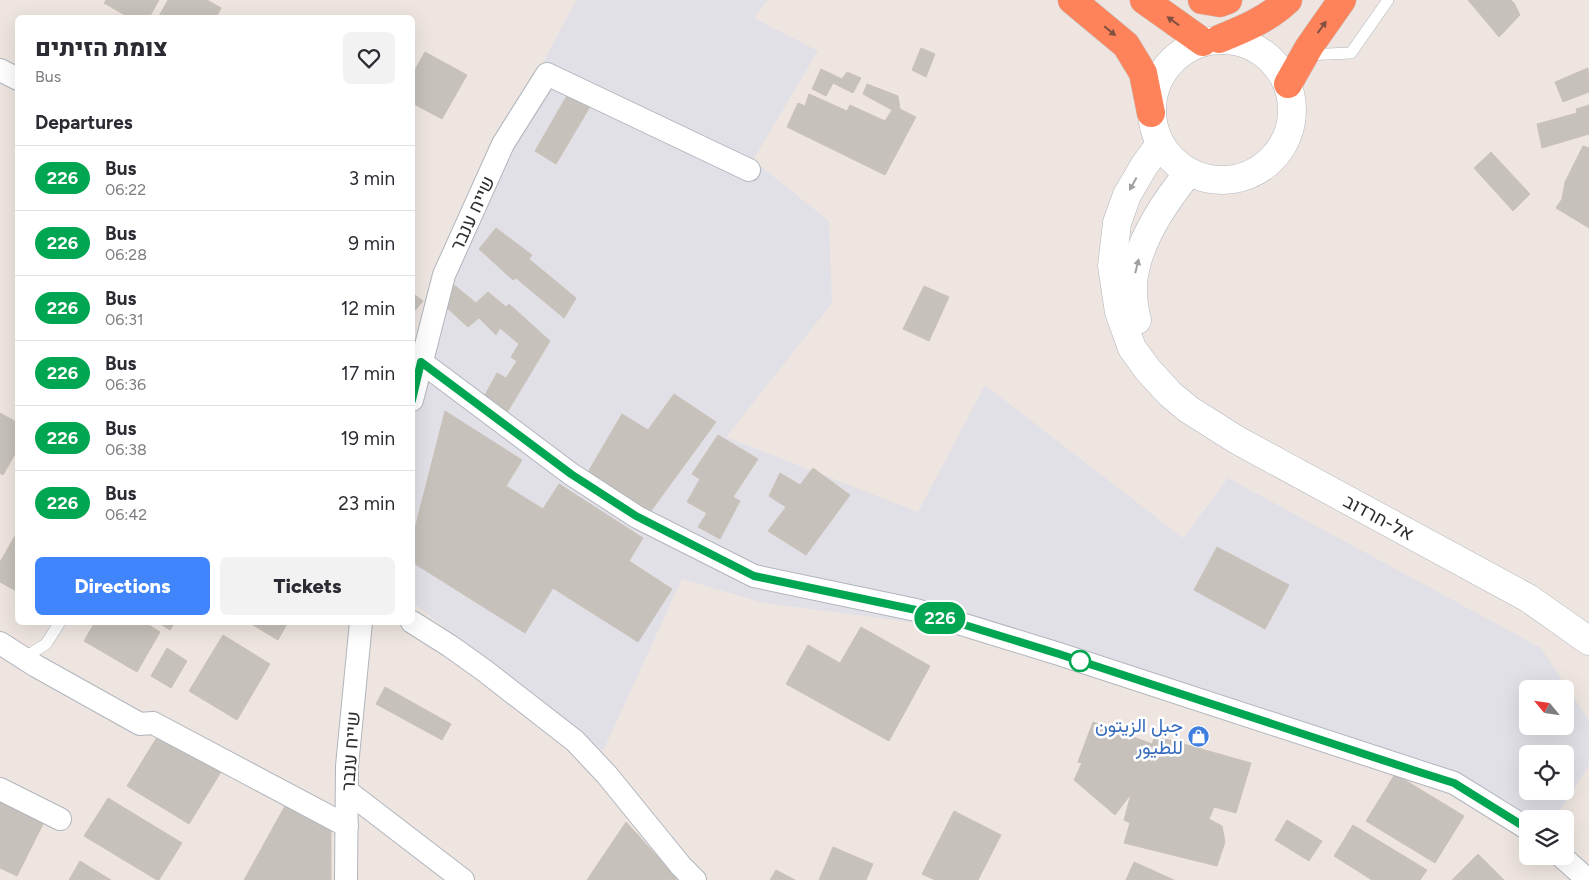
<!DOCTYPE html>
<meta charset="utf-8">
<style>
body{margin:0;font-family:Figtree,Vazirmatn,Heebo,sans-serif;background:#f2f2f3;color:#2b2b33;height:100vh;display:flex;flex-direction:column;font-size:19px;white-space:nowrap}
*{box-sizing:border-box;margin:0}
p{font-size:16px;color:#7c7c81}
.icon{flex:none;width:28px;height:28px;fill:none;stroke:currentColor;stroke-width:2;stroke-linecap:round;stroke-linejoin:round}
.map{position:relative;flex:1;overflow:hidden}
.panel{position:absolute;left:15px;top:15px;width:400px;height:610px;display:flex;flex-direction:column;background:#fff;border-radius:8px;box-shadow:0 5px 20px #0002}
.panel>*{flex:none}
.badge{padding:0 10px;border-radius:16px;font-size:18px;line-height:32px}
.needle{width:32px;rotate:299deg}
.controls{position:absolute;left:1519px;top:680px;display:grid;gap:10px}
.controls a{display:grid;place-items:center;width:55px;height:55px;border-radius:8px;background:#fff;box-shadow:0 5px 20px #0002;font-size:25px}
.map>.badge{position:absolute;translate:-50% -50%;box-shadow:0 0 0 2px #fff}
h2{padding:0 20px;font-size:19px;line-height:45px}
.round{display:grid;place-items:center;flex:none;width:52px;height:52px;border-radius:8px;background:#f2f2f3}
.head{display:flex;align-items:center;justify-content:space-between;height:85px;padding:0 20px}
h1{font-size:24px;font-weight:800;line-height:38px}
.cta{display:flex;gap:10px;margin-top:auto;padding:10px 20px}
.cta a{flex:1;height:58px;border-radius:8px;background:#4085fb;color:#fff;font-size:20px;font-weight:800;line-height:58px;text-align:center}
.cta a+a{background:#f2f2f3;color:#2b2b33}
ul{padding:0;list-style:none}
li{display:flex;align-items:center;gap:15px;height:65px;padding:0 20px;border-top:1px solid #e1e1e2}
li div{flex:1}
li b{display:block;font-size:19px}
li em{font-style:normal}
li .badge{min-width:55px;font-weight:700;text-align:center}
.map>svg:first-child{display:block}
.industrial{fill:#e1e0e7;fill-rule:evenodd}
.building{fill:#c7c1bb;stroke:#cac1b9}
.lines{fill:none;stroke-linecap:round;stroke-linejoin:round}
.lane-casing{stroke:#b0b5bd;stroke-width:12}
.street-casing{stroke:#b0b5bd;stroke-width:24}
.secondary-casing{stroke:#b0b5bd;stroke-width:29}
.highway-casing{stroke:#c4c4c4;stroke-width:29}
.lane{stroke:#fff;stroke-width:11}
.street{stroke:#fff;stroke-width:22}
.secondary{stroke:#fff;stroke-width:28}
.highway{stroke:#ff835a;stroke-width:28}
.oneway{fill:#814f3f}
.oneway2{fill:#a0a0a0}
.line-casing{stroke:#fff;stroke-width:11}
.line{stroke:#00a651;stroke-width:8}
.stop-dot{fill:#fff;stroke:#00a651;stroke-width:2.5}
.labels{text-anchor:middle;stroke-width:5;stroke-linejoin:round;paint-order:stroke}
.street-label{font-size:19px;fill:#2d2d2d;stroke:#fff}
.shop-label{font-size:19px;fill:#366cbe;stroke:#fff;text-anchor:end}
</style>
<div class="map">
<svg width="1589" height="880" viewBox="0 0 1589 880">
<rect width="100%" height="100%" fill="#eee5e0"/>
<path class="industrial" d="M576,0H768L754,18L818,51L753,160L829,221L832,303L726,437L918,512L985,385L1183,538L1228,478L1541,648L1589,720V765L1555,819H1528L1042,639L764,603L682,579L603,751L413,603V420L434,289L481,181ZM1528,689H1565V726H1528ZM1528,754H1565V791H1528Z"/>
<g class="building">
<polygon points="106,0 159,0 149,18 130,18 104,3"/>
<polygon points="168,0 207,0 221,8 216,18 158,18"/>
<polygon points="1468,0 1511,0 1514,3 1520,15 1499,37"/>
<polygon points="921,48 935,54 926,77 912,70"/>
<polygon points="425,52 467,75 442,119 412,103 412,75"/>
<polygon points="1588,68 1589,92 1563,102 1555,82"/>
<polygon points="821,69 842,79 847,72 861,78 853,93 833,83 826,96 812,89"/>
<polygon points="867,84 898,96 900,109 916,117 885,175 787,127 798,103 805,106 809,94 847,111 850,105 885,121 892,110 863,94"/>
<polygon points="569,92 591,105 556,164 535,151"/>
<polygon points="1589,105 1589,134 1542,148 1537,124 1577,113 1576,109"/>
<polygon points="1583,146 1589,148 1589,228 1556,208 1562,199 1565,182"/>
<polygon points="1491,152 1530,194 1513,211 1474,168"/>
<polygon points="496,228 532,255 529,259 576,298 564,318 516,278 513,280 479,249"/>
<polygon points="453,284 476,303 488,292 506,307 509,304 550,341 502,421 480,404 497,373 506,378 517,361 511,357 519,344 500,328 496,335 479,318 468,327 446,307"/>
<polygon points="924,286 949,297 929,341 903,329"/>
<polygon points="412,293 423,301 412,314"/>
<polygon points="674,394 716,422 645,519 584,479 622,414 648,430"/>
<polygon points="445,411 522,460 506,486 543,509 559,484 643,538 629,561 672,589 638,642 553,588 525,633 412,562 412,540"/>
<polygon points="0,413 18,423 18,449 3,475 0,473"/>
<polygon points="718,435 758,459 733,497 740,501 720,539 698,527 707,513 687,502 700,479 692,474"/>
<polygon points="813,468 850,495 806,555 768,531 786,507 769,496 780,473 800,485"/>
<polygon points="16,534 18,535 18,592 0,582 0,562"/>
<polygon points="1217,547 1289,585 1265,629 1194,590"/>
<polygon points="95,622 144,622 160,632 137,672 84,641"/>
<polygon points="157,622 175,622 170,630"/>
<polygon points="248,622 288,622 278,640"/>
<polygon points="861,627 930,666 889,741 786,684 808,645 840,663"/>
<polygon points="223,635 270,664 237,720 189,691"/>
<polygon points="167,648 187,661 171,688 151,676"/>
<polygon points="385,687 451,724 442,740 376,704"/>
<polygon points="1093,722 1152,744 1155,736 1251,763 1236,813 1214,807 1209,819 1222,826 1225,842 1217,866 1124,843 1130,823 1124,820 1131,794 1115,815 1074,780 1082,763 1078,762"/>
<polygon points="162,729 224,767 189,824 127,786"/>
<polygon points="1395,774 1464,816 1435,863 1366,821"/>
<polygon points="108,798 182,843 159,880 157,880 84,836"/>
<polygon points="0,800 44,822 17,876 0,868"/>
<polygon points="286,804 331,831 331,880 244,880"/>
<polygon points="954,811 1001,835 978,880 935,880 922,874"/>
<polygon points="1287,820 1322,841 1309,861 1275,840"/>
<polygon points="626,822 677,878 676,880 587,880"/>
<polygon points="1353,825 1427,870 1420,880 1372,880 1334,856"/>
<polygon points="833,847 873,864 866,880 819,880"/>
<polygon points="1478,854 1504,880 1452,880"/>
<polygon points="80,861 111,880 69,880"/>
<polygon points="1134,862 1174,880 1126,880"/>
<polygon points="776,870 795,880 770,880"/>
</g>
<g class="lines">
<defs>
<g id="lane">
<polyline points="1305,55 1351,53 1388,0"/>
<polyline points="24,658 46,644 60,622"/>
</g>
<g id="street">
<polyline points="0,70 18,79"/>
<polyline points="412,355 571,474 637,517 754,576 916,610 1059,654 1454,783 1528,829"/>
<polyline points="412,400 444,275 503,144 547,74 749,170"/>
<polyline points="412,622 450,646 485,671 575,741 607,775 681,866 695,880"/>
<polyline points="0,643 36,666 140,724 153,723 347,826"/>
<polyline points="0,789 60,819"/>
<polyline points="347,791 463,880"/>
<polyline points="1561,856 1588,880"/>
<polyline points="346,880 347,766 361,622"/>
</g>
<g id="secondary">
<circle cx="1222" cy="110" r="70"/>
<polyline points="1160,144 1144,166 1127,195 1117,223 1112,266 1119,312 1132,348 1148,370 1170,394 1188,409 1237,440 1528,598 1589,641"/>
<path d="M1137,320C1133,304 1131,283 1136,266C1144,233 1167,199 1189,172"/>
</g>
<g id="highway">
<polyline points="1072,0 1126,45 1143,73 1151,113"/>
<polyline points="1144,0 1203,42"/>
<polyline points="1202,0 1220,3 1228,0"/>
<path d="M1219,39C1244,29 1268,19 1288,0"/>
<polyline points="1288,84 1309,47 1342,0"/>
</g>
</defs>
<use href="#lane" class="lane-casing"/>
<use href="#street" class="street-casing"/>
<use href="#secondary" class="secondary-casing"/>
<use href="#highway" class="highway-casing"/>
<use href="#lane" class="lane"/>
<use href="#street" class="street"/>
<use href="#secondary" class="secondary"/>
<use href="#highway" class="highway"/>
</g>
<defs><path id="oneway-solid" d="M-6-.8H1V-3.2L6.5 0L1 3.2V.8H-6Z" transform="scale(1.25)"/></defs>
<g class="oneway">
<use href="#oneway-solid" transform="translate(1173 21) rotate(-144)"/>
<use href="#oneway-solid" transform="translate(1322 27) rotate(-54)"/>
<use href="#oneway-solid" transform="translate(1110 31) rotate(39)"/>
</g>
<g class="oneway2">
<use href="#oneway-solid" transform="translate(1133 184) rotate(119)"/>
<use href="#oneway-solid" transform="translate(1137 266) rotate(-76)"/>
</g>
<g class="lines">
<defs>
<polyline id="line" points="412,400 421,362 571,474 636,516 754,576 916,610 1059,654 1416,771 1454,783 1528,829"/>
</defs>
<use href="#line" class="line-casing"/>
<use href="#line" class="line"/>
</g>
<defs>
<symbol id="shop-disc" viewBox="-11 -11 22 22"><circle r="9.5" fill="#3f7fe0" stroke="#fff"/><path d="M-5-2.5h2.3a2.7 3.5 0 0 1 5.4 0H5L5.5 6h-11ZM-1.5-2.5h3a1.5 2.3 0 0 0-3 0Z" fill="#fff"/></symbol>
</defs>
<g fill-rule="evenodd">
<use href="#shop-disc" x="1186" y="724" width="25" height="25"/>
</g>
<circle class="stop-dot" cx="1080" cy="661" r="10"/>
<g class="labels">
<g class="street-label">
<text transform="translate(472 213) rotate(-65)" y="7">שייח ענבר</text>
<text transform="translate(1379 517) rotate(28)" y="7">אל-חרדוב</text>
<text transform="translate(350 751) rotate(-86)" y="7">שייח ענבר</text>
</g>
<g class="shop-label">
<text x="1183" y="732">جبل الزيتون<tspan x="1183" dy="22">للطيور</tspan></text>
</g>
</g>
</svg>
<div class="controls">
<a><svg class="needle" viewBox="-14 -14 28 28"><path d="M0-13l5 13h-10z" fill="#e53935"/><path d="M0 13l5-13h-10z" fill="#7c7c81"/></svg></a>
<a><svg class="icon" aria-label="locate" viewBox="0 0 24 24"><circle cx="12" cy="12" r="6"/><path d="M12 2v4M12 18v4M2 12h4M18 12h4"/></svg></a>
<a><svg class="icon" aria-label="layers" viewBox="0 0 24 24"><path d="M12 4l9 5-9 5-9-5zM3 14l9 5 9-5"/></svg></a>
</div>
<b class="badge" style="left:940px;top:618px;background:#00a651;color:#fff">226</b>
<section class="panel">
<div class="head"><div><h1>צומת הזיתים</h1><p>Bus</p></div><a class="round"><svg class="icon" aria-label="heart" viewBox="0 0 24 24"><path d="M12 20l-8-8c-3-5 5-10 8-4 3-6 11-1 8 4z"/></svg></a></div>
<h2>Departures</h2>
<ul>
<li><span class="badge" style="background:#00a651;color:#fff">226</span><div><b>Bus</b><p>06:22</p></div><em>3 min</em></li>
<li><span class="badge" style="background:#00a651;color:#fff">226</span><div><b>Bus</b><p>06:28</p></div><em>9 min</em></li>
<li><span class="badge" style="background:#00a651;color:#fff">226</span><div><b>Bus</b><p>06:31</p></div><em>12 min</em></li>
<li><span class="badge" style="background:#00a651;color:#fff">226</span><div><b>Bus</b><p>06:36</p></div><em>17 min</em></li>
<li><span class="badge" style="background:#00a651;color:#fff">226</span><div><b>Bus</b><p>06:38</p></div><em>19 min</em></li>
<li><span class="badge" style="background:#00a651;color:#fff">226</span><div><b>Bus</b><p>06:42</p></div><em>23 min</em></li>
</ul>
<div class="cta"><a>Directions</a><a>Tickets</a></div>
</section>
</div>
